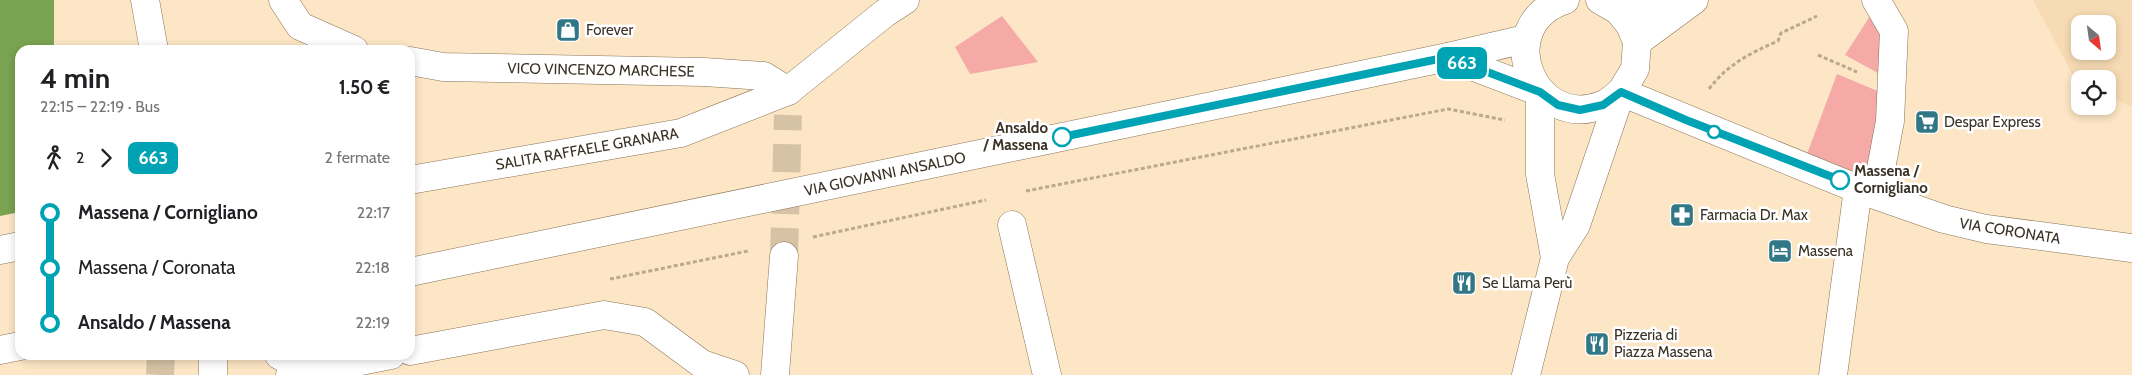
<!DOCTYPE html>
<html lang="it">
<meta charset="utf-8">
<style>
body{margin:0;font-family:Cabin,sans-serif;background:#f6f6f6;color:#202124;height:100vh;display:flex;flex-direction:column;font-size:19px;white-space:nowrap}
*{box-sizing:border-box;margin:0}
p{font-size:16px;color:#757577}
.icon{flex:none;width:28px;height:28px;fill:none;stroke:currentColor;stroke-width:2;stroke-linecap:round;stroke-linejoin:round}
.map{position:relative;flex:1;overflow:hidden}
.sheet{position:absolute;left:15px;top:45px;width:400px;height:315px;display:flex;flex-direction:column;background:#fff;border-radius:15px;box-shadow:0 2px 8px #0003}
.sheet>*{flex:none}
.badge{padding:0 10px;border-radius:8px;font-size:18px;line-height:32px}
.needle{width:32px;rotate:151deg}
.fabs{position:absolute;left:2071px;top:15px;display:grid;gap:10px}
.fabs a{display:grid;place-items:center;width:45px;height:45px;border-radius:10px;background:#fff;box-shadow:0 2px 8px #0003;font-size:25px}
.map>.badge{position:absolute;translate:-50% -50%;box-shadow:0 0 0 2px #fff}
.legs{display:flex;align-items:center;gap:8px;height:55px;padding:0 25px;font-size:16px}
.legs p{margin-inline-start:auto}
.overview{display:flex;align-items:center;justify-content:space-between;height:85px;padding:0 25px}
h1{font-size:28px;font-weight:800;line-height:38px}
ul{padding:0 25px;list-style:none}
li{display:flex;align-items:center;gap:18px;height:55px;font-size:19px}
li i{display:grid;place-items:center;width:8px;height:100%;margin:0 6px;background:currentColor}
li i::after{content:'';width:12px;height:12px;margin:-6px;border:4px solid;border-radius:50%;background:#fff}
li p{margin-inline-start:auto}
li:first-child i{background:linear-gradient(#0000 50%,currentColor 0)}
li:last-child i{background:linear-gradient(currentColor 50%,#0000 0)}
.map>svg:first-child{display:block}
.built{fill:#f7dbb4;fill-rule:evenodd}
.green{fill:#f5aaa7}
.water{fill:#79a351}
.pier{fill:#fde6c5}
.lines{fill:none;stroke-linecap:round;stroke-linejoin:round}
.minor-tunnel{stroke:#d6c2a5;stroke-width:28;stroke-dasharray:28 14;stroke-linecap:butt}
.major-tunnel{stroke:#d6c2a5;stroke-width:28;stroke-dasharray:28 14;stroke-linecap:butt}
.minor-casing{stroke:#887457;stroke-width:29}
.major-casing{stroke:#887457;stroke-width:29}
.path{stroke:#bba98f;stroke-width:3;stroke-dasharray:4 2.5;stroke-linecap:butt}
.minor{stroke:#fff;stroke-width:28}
.major{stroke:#fff;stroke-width:28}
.line-1-casing{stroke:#fff;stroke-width:11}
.line-1{stroke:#00a3b4;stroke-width:8}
.stop-1-dot{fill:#fff;stroke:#00a3b4;stroke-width:2.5}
.labels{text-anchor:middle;stroke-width:5;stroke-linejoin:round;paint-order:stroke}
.poi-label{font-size:15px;fill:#3b3226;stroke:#fff;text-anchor:start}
.street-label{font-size:15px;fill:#3b3226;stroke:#fff}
.stop-label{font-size:15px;font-weight:bold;fill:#3b3226;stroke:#fff;text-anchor:end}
</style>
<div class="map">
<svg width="2132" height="375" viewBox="0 0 2132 375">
<rect width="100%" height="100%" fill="#fde6c5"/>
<path class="built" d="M2033,0H2132V107L2108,96V79H2080V83L2076,81ZM2080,24H2108V51H2080Z"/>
<g class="green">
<polygon points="1002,16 1038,62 970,74 955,47"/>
<polygon points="1870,16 1881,35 1878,73 1845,55"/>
<polygon points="1837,74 1880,92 1878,120 1865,179 1807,154"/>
</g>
<polygon class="water" points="0,0 54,0 54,50 20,50 20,355 0,375"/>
<polygon class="pier" points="20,212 20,355 59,355 59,375 0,375 0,216"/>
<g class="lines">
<polyline class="minor-tunnel" points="784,256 788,115"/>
<polyline class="major-tunnel" points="160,375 161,355"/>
<defs>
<g id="minor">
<polyline points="283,0 300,26 354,50"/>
<polyline points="1876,0 1894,31 1890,121 1880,174 1892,200"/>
<polyline points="410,61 443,67 704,72 764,76 788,91"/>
<polyline points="1621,92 1858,189 1944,219 1986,229 2132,248"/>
<polyline points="410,180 681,133 788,91 885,13 905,0"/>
<polyline points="1012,225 1047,375"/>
<polyline points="0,250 20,246"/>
<polyline points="410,351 604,315 645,322 702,364 735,375"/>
<polyline points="279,355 306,371"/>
<polyline points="290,375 391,355"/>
<polyline points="775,375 784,256"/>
<polyline points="1833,375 1858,189"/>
</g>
<g id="major">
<polyline points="145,0 154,50"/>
<path d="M1565,0C1490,25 1533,132 1602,105C1609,103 1615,96 1621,92"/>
<polyline points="1619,11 1677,0"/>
<polyline points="1637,42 1694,0"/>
<polyline points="1448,57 1540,92"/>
<polyline points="1540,92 1540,174 1555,258"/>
<polyline points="410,272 1448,57 1526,39"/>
<polyline points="0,350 20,346"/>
<polyline points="213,355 213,375"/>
<polyline points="1526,375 1555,258 1576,225 1621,92 1635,69 1637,42 1630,25 1619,11 1600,0"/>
</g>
</defs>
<use href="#minor" class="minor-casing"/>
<use href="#major" class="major-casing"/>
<g class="path">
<polyline points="1818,55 1857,72"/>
<path d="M1709,89C1727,65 1750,53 1778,41L1781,33L1817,16"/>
<polyline points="1026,191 1448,109 1505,120"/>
<polyline points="813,237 986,200"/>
<polyline points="610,279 748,251"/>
</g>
<use href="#minor" class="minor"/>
<use href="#major" class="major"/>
</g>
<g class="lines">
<defs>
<polyline id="line-1" points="1062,137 1448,57 1540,92 1558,105 1580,110 1603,105 1621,92 1686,120 1840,180"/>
</defs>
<use href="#line-1" class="line-1-casing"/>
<use href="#line-1" class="line-1"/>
</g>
<defs>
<symbol id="shop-square" viewBox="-11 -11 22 22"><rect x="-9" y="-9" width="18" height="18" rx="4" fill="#327785" stroke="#fff"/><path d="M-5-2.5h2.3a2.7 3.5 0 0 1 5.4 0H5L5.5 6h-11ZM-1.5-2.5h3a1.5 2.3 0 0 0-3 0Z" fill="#fff"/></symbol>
<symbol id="supermarket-square" viewBox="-11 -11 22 22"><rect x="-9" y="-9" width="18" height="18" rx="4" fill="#327785" stroke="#fff"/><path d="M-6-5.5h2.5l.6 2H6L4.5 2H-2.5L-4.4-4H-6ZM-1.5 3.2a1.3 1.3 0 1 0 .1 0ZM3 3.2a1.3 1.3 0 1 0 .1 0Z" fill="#fff"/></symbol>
<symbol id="pharmacy-square" viewBox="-11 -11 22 22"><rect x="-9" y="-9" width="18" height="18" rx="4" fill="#327785" stroke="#fff"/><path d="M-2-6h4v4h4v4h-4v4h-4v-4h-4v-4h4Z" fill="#fff"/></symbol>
<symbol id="hotel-square" viewBox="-11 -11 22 22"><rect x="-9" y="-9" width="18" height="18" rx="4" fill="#327785" stroke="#fff"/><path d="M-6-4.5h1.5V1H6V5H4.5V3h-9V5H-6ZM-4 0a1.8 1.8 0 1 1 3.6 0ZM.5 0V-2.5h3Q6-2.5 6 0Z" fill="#fff"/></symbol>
<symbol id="restaurant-square" viewBox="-11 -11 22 22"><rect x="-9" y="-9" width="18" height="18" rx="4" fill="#327785" stroke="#fff"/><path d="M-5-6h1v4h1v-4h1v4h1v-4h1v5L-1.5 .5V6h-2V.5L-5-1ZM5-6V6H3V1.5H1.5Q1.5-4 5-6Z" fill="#fff"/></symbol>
</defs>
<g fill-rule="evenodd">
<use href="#shop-square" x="554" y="16" width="28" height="28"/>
<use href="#supermarket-square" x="1913" y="108" width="28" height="28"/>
<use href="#pharmacy-square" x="1668" y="201" width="28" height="28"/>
<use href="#hotel-square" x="1766" y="237" width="28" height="28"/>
<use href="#restaurant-square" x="1450" y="269" width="28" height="28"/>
<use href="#restaurant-square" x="1583" y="330" width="28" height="28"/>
</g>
<g class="stop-1-dot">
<circle cx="1714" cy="132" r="6"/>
<circle cx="1062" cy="137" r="9"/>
<circle cx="1840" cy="180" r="9"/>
</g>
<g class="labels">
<g class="poi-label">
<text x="586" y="35">Forever</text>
<text x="1944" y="127">Despar Express</text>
<text x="1700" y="220">Farmacia Dr. Max</text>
<text x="1798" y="256">Massena</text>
<text x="1482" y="288">Se Llama Perù</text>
<text x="1614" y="340">Pizzeria di<tspan x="1614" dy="17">Piazza Massena</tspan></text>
</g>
<g class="street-label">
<text transform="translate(601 70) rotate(1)" y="5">VICO VINCENZO MARCHESE</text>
<text transform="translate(587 149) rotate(-10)" y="5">SALITA RAFFAELE GRANARA</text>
<text transform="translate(885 174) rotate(-12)" y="5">VIA GIOVANNI ANSALDO</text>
<text transform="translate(2010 231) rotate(9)" y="5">VIA CORONATA</text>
</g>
<g class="stop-label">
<text x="1048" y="133">Ansaldo<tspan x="1048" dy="17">/ Massena</tspan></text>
<text x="1854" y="176" text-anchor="start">Massena /<tspan x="1854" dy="17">Cornigliano</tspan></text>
</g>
</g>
</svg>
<div class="fabs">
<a><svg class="needle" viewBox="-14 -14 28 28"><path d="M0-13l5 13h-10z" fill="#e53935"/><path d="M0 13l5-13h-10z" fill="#757577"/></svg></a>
<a><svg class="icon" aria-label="locate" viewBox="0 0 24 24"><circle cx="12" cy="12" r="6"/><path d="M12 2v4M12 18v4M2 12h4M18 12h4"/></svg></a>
</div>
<b class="badge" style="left:1462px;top:63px;background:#00a3b4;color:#fff">663</b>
<section class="sheet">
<div class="overview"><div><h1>4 min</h1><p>22:15 – 22:19 · Bus</p></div><b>1.50 €</b></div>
<div class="legs"><svg class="icon" aria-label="walk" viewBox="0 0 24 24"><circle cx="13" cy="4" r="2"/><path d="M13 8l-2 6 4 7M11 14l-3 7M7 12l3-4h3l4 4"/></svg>2<svg class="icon" aria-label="forward" viewBox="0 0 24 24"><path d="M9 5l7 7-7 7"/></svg><b class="badge" style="background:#00a3b4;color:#fff">663</b><p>2 fermate</p></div>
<ul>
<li><i style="color:#00a3b4"></i><b>Massena / Cornigliano</b><p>22:17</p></li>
<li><i style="color:#00a3b4"></i><span>Massena / Coronata</span><p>22:18</p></li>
<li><i style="color:#00a3b4"></i><b>Ansaldo / Massena</b><p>22:19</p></li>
</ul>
</section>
</div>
